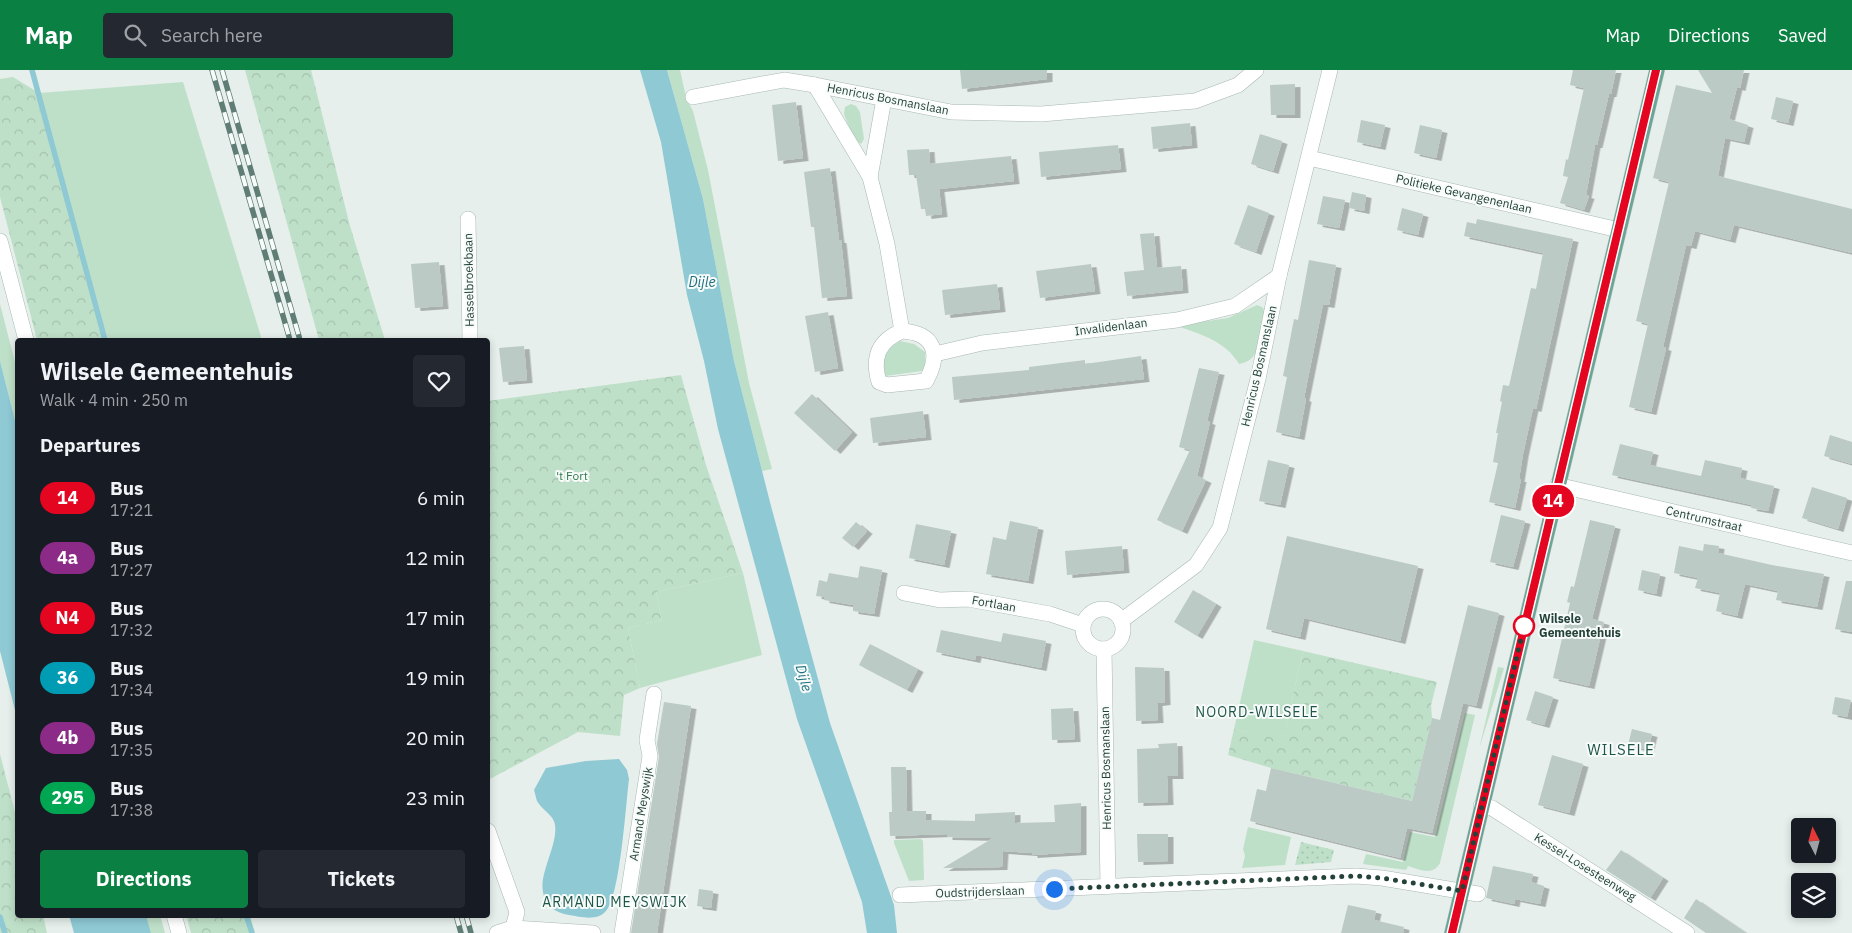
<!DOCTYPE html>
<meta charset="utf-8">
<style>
body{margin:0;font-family:"IBM Plex Sans",sans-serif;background:#242831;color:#f1f3f6;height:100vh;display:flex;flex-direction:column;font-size:19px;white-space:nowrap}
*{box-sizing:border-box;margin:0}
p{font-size:16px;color:#9ea1a6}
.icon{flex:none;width:28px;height:28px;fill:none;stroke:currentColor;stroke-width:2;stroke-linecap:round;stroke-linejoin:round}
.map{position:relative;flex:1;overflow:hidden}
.panel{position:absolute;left:15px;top:268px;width:475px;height:580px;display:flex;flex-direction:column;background:#171b24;border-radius:5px;box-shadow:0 2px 8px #0003}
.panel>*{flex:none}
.badge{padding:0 10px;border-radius:16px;font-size:18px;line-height:32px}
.needle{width:32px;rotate:354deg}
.fabs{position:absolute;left:1791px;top:748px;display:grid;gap:10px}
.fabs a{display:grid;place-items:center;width:45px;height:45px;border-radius:5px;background:#171b24;box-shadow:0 2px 8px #0003;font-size:25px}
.you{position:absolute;width:25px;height:25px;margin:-12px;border:4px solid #fff;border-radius:50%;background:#1a73e8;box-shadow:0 0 0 8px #1a73e833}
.map>.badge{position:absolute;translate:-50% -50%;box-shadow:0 0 0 2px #fff}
h2{padding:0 25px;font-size:19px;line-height:45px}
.round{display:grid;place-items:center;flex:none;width:52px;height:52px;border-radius:5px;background:#242831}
.head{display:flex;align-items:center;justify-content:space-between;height:85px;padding:0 25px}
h1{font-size:24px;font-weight:700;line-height:38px}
.button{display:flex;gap:10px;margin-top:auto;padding:10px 25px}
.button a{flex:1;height:58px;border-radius:5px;background:#0b8043;color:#fff;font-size:20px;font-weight:700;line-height:58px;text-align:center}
.button a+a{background:#242831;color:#f1f3f6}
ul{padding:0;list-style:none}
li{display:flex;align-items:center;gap:15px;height:60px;padding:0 25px}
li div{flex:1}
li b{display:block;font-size:19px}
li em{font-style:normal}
li .badge{min-width:55px;font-weight:700;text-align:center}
header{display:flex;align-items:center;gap:30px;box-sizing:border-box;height:70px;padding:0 25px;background:#0b8043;color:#fff}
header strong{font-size:24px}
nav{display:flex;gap:28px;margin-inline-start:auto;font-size:18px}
.search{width:350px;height:45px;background:#242831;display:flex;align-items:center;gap:12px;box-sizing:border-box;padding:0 18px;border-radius:5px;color:#9ea1a6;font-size:19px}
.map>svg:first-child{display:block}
.grass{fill:#bfe0c8}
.forest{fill:url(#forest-crowns)}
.garden{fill:url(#garden-dots)}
.water{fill:#8ec9d4}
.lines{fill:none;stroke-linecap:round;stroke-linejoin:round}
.stream{stroke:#8ec9d4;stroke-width:5.5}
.building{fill:#bbcac4;filter:url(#shadow)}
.street-casing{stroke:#a8b8b2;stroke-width:16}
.secondary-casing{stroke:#a4bbb3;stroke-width:16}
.primary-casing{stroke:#c2cac8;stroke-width:16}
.street{stroke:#fff;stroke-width:15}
.secondary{stroke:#fff;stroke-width:15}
.primary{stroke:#6aa596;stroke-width:15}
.rail-casing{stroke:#5f7d75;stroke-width:5.5}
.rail{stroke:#f7fbf9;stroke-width:4;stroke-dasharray:11;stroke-linecap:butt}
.line-casing{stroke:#fff;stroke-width:11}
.line{stroke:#e40521;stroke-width:8}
.walk{stroke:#24423a;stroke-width:5;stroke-dasharray:0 9}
.stop-dot{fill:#fff;stroke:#e40521;stroke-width:2.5}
.labels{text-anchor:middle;stroke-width:4;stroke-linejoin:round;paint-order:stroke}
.street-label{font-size:12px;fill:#24423a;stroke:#f7fbf9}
.park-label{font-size:12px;fill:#2d7a4b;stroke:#f7fbf9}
.stop-label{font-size:12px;font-weight:bold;fill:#24423a;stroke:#f7fbf9;text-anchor:start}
.water-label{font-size:14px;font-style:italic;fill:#1c6f80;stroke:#f7fbf9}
.neighbourhood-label{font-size:14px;letter-spacing:1px;fill:#1f5548;stroke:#f7fbf9}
.quarter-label{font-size:15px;letter-spacing:1px;fill:#1f5548;stroke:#f7fbf9}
</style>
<header>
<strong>Map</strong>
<div class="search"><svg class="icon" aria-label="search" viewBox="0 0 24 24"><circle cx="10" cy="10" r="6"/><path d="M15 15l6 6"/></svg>Search here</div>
<nav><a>Map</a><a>Directions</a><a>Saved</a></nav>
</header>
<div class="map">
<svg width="1852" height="863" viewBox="0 0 1852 863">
<defs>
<pattern id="forest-crowns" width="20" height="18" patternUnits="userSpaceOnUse" patternTransform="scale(1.25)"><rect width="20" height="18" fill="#bfe0c8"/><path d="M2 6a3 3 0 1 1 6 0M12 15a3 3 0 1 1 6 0" fill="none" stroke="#a4c1ad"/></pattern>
<pattern id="garden-dots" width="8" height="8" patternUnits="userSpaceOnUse" patternTransform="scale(1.25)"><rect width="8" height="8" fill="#bfe0c8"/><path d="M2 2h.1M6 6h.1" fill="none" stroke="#a4c1ad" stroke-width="1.8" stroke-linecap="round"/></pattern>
<filter id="shadow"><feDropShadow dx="5.5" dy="3" stdDeviation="0" flood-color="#0004"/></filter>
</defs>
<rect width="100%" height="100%" fill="#e6efeb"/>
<g class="grass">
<polygon points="667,0 680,0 686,27 693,41 708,100 749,313 772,399 762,401 734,291 703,129"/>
<polygon points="183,12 262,270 108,270 39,23"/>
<polygon points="851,34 856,36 860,42 864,69 861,74 854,70 844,44 845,37"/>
<polygon points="0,234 17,300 17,358 0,291"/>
<path d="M1257,235L1262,237L1265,241L1256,282C1252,290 1247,292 1239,294C1226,272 1203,265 1180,257V255L1228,248Z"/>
<path d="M900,271L914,274L925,282V295L922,301L885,306L883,303C883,286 884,280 900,271Z"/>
<polygon points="743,503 762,585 640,618 628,558 662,550 656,522"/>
<polygon points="1254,570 1303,581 1283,671 1234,659"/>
<polygon points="1498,597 1504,598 1480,676 1480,675"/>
<path d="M1465,643L1475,645L1440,793C1433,806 1420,800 1408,796L1406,800L1363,794L1366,784L1403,792L1410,762L1435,767Z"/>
<polygon points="1248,757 1291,767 1285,795 1242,798 1245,786 1243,779"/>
<polygon points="921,769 923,771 924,810 909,811 894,773 894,770"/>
<polygon points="146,845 160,845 165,863 151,863"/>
</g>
<g class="forest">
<polygon points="245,0 311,0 350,156 385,270 319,270"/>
<polygon points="13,7 39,23 108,270 37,270 0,127 0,9"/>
<polygon points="681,305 706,395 743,503 656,522 662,550 628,558 640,618 624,625 620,666 578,662 488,710 488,331"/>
<polygon points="1303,581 1437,612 1431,635 1432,648 1412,731 1271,698 1228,685 1234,659 1283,670"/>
<polygon points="0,684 17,750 18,845 43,845 47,863 0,863"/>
<polygon points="186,845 250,845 255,863 191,863"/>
</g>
<polygon class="garden" points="1301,772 1334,780 1331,792 1295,795"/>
<g class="water">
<polygon points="640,0 667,0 703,129 734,291 771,436 830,653 894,835 897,863 867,863 862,832 797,649 718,359 704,291 687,225 661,72"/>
<polygon points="0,291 17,358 17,648 0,581"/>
<path d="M619,689L627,700L629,709C626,732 620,830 605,842C596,851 581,847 569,845C556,843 545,836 543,822C539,803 558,775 555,755C554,745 542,740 537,731C536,728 535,723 534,720L546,698L586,691Z"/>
<polygon points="69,845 146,845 151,863 74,863"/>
</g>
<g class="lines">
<g class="stream">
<polyline points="32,0 105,270"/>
<polyline points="246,845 252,863"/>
<polyline points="0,847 5,863"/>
</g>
</g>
<g class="building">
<polygon points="960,0 1047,0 1047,9 962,19"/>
<polygon points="1573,0 1616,0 1611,24 1609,24 1597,75 1595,75 1586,125 1589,126 1584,140 1560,133 1568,107 1563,106 1566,89 1568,90 1584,18 1570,15"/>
<polygon points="1698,0 1744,0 1740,18 1737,17 1729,49 1748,55 1744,72 1725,68 1718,106 1852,139 1852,183 1734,155 1730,170 1695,161 1691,176 1686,175 1663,277 1666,278 1651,342 1629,337 1648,254 1636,251 1669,112 1653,108 1676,15 1712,23"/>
<polygon points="1295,14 1295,45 1271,45 1270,15"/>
<polygon points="1776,27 1793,31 1788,53 1771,49"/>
<polygon points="796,32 803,88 778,91 772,35"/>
<polygon points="1361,50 1385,55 1380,77 1357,72"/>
<polygon points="1190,53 1192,75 1153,79 1151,57"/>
<polygon points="1420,55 1442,60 1436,88 1414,83"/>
<polygon points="1260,64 1282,71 1273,101 1251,94"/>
<polygon points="1118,75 1121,99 1041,107 1039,82"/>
<polygon points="929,79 930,94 1011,86 1014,111 939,119 942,144 926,146 925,139 921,139 916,105 909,105 907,80"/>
<polygon points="830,98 839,170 841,170 847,226 822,228 814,157 811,157 804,102"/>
<polygon points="1352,122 1366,125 1364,141 1349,138"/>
<polygon points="1323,126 1345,130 1339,158 1317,154"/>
<polygon points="1248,135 1269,143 1256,182 1234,174"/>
<polygon points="1402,138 1423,144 1418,165 1397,160"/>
<polygon points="1477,149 1573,169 1536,339 1533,338 1523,384 1519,409 1521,409 1515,438 1489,432 1498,393 1493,392 1498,363 1496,363 1502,332 1500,331 1503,315 1509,316 1531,218 1536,219 1543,183 1464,166 1467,152 1476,154"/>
<polygon points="1154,163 1157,198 1181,196 1183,220 1127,226 1124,202 1144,200 1140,164"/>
<polygon points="1309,190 1336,195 1329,235 1323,234 1304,328 1306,329 1299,367 1276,362 1287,307 1283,306 1294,249 1298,250"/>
<polygon points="439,192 443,236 415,238 411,194"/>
<polygon points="1091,194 1095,221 1040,228 1036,201"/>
<polygon points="997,214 1000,239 945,245 942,220"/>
<polygon points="828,242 838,298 815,302 805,246"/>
<polygon points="524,276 527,310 503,312 499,278"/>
<polygon points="1141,286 1144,309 954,330 952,307 1029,300 1029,297 1085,290 1085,294"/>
<polygon points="1199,298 1219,302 1207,351 1210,352 1197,406 1206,410 1182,461 1157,450 1190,380 1179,377"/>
<polygon points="812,324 852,362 835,381 794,343"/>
<polygon points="923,341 926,367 873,373 870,348"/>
<polygon points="1830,365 1852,372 1852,394 1824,386"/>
<polygon points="1620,374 1653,382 1650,395 1701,406 1705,390 1742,398 1740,408 1774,416 1768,441 1751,438 1752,435 1612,405"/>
<polygon points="1268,390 1289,395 1280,435 1259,431"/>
<polygon points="1812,417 1847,428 1838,459 1802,448"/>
<polygon points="1501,445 1525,451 1513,497 1490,492"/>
<polygon points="1590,450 1615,456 1592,549 1604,552 1589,616 1553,608 1570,533 1567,532 1571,516 1574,517"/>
<polygon points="1010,451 1038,457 1028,511 986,504 993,467 1006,470"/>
<polygon points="856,452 867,461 853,477 842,468"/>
<polygon points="916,454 951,461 944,495 909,488"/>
<polygon points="1287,466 1418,496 1400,571 1304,548 1300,567 1266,559"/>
<polygon points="1704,474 1719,476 1718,483 1772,495 1824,504 1817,537 1776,530 1778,521 1745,514 1737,546 1716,541 1720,523 1695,518 1698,508 1674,503 1679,476 1703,481"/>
<polygon points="1122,476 1124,500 1067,505 1065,481"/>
<polygon points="860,496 882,500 874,544 853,541 853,535 824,530 824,527 816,526 819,510 827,512 829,503 858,508"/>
<polygon points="1642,500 1660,504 1656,524 1638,520"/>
<polygon points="1846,511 1852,511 1852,562 1835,559"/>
<polygon points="1193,520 1216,534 1197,566 1174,552"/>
<polygon points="1468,535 1499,543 1476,636 1463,633 1432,763 1407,758 1400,788 1250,751 1257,719 1266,721 1271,698 1412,731 1432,648 1440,650"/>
<polygon points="941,560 1001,572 1003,563 1046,571 1041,598 976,585 975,590 936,582"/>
<polygon points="870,574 918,599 907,620 859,595"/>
<polygon points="1135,597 1164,598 1165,632 1157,633 1158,650 1136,651"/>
<polygon points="1535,621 1553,627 1544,655 1526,650"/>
<polygon points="1835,627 1851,630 1847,647 1832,644"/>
<polygon points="664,632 691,636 657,863 631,863 659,687 657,674"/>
<polygon points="1073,638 1075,669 1052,670 1051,639"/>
<polygon points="1632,659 1652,664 1648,680 1628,675"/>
<polygon points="1177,673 1178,706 1167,706 1168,732 1138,733 1137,679 1159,678 1158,674"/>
<polygon points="1552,685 1583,694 1569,743 1538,735"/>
<polygon points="891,697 906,697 907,741 926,741 926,750 975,751 975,744 1015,742 1015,753 1055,752 1054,735 1081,733 1081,782 1032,785 1032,783 1003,781 1002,797 943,798 993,768 947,767 947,764 890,766 889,742 892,742"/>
<polygon points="1137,764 1168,764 1168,791 1138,792"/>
<polygon points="1621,780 1663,808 1650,828 1606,800"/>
<polygon points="1493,796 1533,804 1531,812 1544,816 1540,834 1515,829 1514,834 1486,828"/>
<polygon points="699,819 713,821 711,838 697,836"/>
<polygon points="1696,829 1709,838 1746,863 1706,863 1684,848"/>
<polygon points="1348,835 1376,841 1374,850 1404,857 1403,863 1341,863"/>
</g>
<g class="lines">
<defs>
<g id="street">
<polyline points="815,15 870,107 887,174 902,261"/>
<polyline points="693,27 784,10 815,15 951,42 1041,44 1195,31 1238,15 1256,0"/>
<polyline points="1309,88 1619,160"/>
<polyline points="870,107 884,29"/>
<polyline points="468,149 470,270"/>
<path d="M902,261C935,263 941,284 926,311L887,315L879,312C872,288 878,271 902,261Z"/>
<polyline points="935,284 982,273 1177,250 1235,236 1279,206"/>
<polyline points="1557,415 1852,483"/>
<polyline points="904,523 940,530 968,529 1050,544 1083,555"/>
<circle cx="1103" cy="559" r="20"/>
<polyline points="1121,551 1196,495 1220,458 1258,309 1279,206 1330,0"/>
<polyline points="1104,579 1108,816"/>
<polyline points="1481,736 1492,738 1687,863"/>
<polyline points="488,761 517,842 513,858"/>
<polyline points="900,825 1356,806 1382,808 1478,824"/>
<polyline points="497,863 513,858 593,863"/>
<polyline points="622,863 650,686 647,670 654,624"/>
</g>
<g id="secondary">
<polyline points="0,171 26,270"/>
<polyline points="174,845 179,863"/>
</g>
<polyline id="primary" points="1452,863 1657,0"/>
</defs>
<use href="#street" class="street-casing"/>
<use href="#secondary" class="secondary-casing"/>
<use href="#primary" class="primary-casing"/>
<use href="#street" class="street"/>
<use href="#secondary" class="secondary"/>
<use href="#primary" class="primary"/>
<defs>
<g id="rail">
<polyline points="212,0 290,270"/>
<polyline points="222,0 300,270"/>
<polyline points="456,845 461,863"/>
<polyline points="466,845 471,863"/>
</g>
</defs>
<use href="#rail" class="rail-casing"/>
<use href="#rail" class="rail"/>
</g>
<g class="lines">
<defs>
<polyline id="line" points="1452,863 1656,0"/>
</defs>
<use href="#line" class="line-casing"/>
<use href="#line" class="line"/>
<polyline class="walk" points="1054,819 1356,806 1382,808 1462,821 1525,552 1524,556"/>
</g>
<circle class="stop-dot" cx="1524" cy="556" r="10"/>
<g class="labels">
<g class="street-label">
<text transform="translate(888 29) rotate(11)" y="4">Henricus Bosmanslaan</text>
<text transform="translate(1464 124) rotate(13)" y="4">Politieke Gevangenenlaan</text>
<text transform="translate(469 210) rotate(-91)" y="4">Hasselbroekbaan</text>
<text transform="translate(1111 257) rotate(-7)" y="4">Invalidenlaan</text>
<text transform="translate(1259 296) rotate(-77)" y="4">Henricus Bosmanslaan</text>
<text transform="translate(1704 449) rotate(13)" y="4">Centrumstraat</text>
<text transform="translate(994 534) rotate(10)" y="4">Fortlaan</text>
<text transform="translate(1106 698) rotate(-91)" y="4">Henricus Bosmanslaan</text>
<text transform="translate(641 744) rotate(-81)" y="4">Armand Meyswijk</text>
<text transform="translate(1585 797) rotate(32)" y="4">Kessel-Losesteenweg</text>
<text transform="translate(980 822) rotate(-2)" y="4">Oudstrijderslaan</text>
</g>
<g class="park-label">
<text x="572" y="410">'t Fort</text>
</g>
<g class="stop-label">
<text x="1539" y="553">Wilsele<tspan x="1539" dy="14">Gemeentehuis</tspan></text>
</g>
<g class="water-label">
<text x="702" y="217">Dijle</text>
<text transform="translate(804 608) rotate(74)" y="5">Dijle</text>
</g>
<g class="neighbourhood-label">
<text x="1257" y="647">NOORD-WILSELE</text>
<text x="615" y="837">ARMAND MEYSWIJK</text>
</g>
<g class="quarter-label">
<text x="1621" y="685">WILSELE</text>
</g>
</g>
</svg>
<div class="fabs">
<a><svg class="needle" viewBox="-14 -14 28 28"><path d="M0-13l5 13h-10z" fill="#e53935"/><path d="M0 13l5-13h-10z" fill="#9ea1a6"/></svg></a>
<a><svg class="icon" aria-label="layers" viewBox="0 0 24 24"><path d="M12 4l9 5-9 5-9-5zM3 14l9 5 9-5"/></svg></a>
</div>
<div class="you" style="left:1054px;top:819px"></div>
<b class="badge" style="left:1553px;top:431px;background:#e40521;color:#fff">14</b>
<section class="panel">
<div class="head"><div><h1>Wilsele Gemeentehuis</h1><p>Walk · 4 min · 250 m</p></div><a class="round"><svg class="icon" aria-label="heart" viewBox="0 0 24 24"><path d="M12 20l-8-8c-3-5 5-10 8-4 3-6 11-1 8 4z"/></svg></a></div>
<h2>Departures</h2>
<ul>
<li><span class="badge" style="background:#e40521;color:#fff">14</span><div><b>Bus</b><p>17:21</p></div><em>6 min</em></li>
<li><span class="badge" style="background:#8c2b87;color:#fff">4a</span><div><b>Bus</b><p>17:27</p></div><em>12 min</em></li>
<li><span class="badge" style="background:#e40521;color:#fff">N4</span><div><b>Bus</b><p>17:32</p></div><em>17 min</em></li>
<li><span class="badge" style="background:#009cb4;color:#fff">36</span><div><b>Bus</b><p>17:34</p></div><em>19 min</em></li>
<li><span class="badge" style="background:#8c2b87;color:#fff">4b</span><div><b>Bus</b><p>17:35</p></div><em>20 min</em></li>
<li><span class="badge" style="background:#00a651;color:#fff">295</span><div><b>Bus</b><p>17:38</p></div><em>23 min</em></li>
</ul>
<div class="button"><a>Directions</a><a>Tickets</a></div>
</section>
</div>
